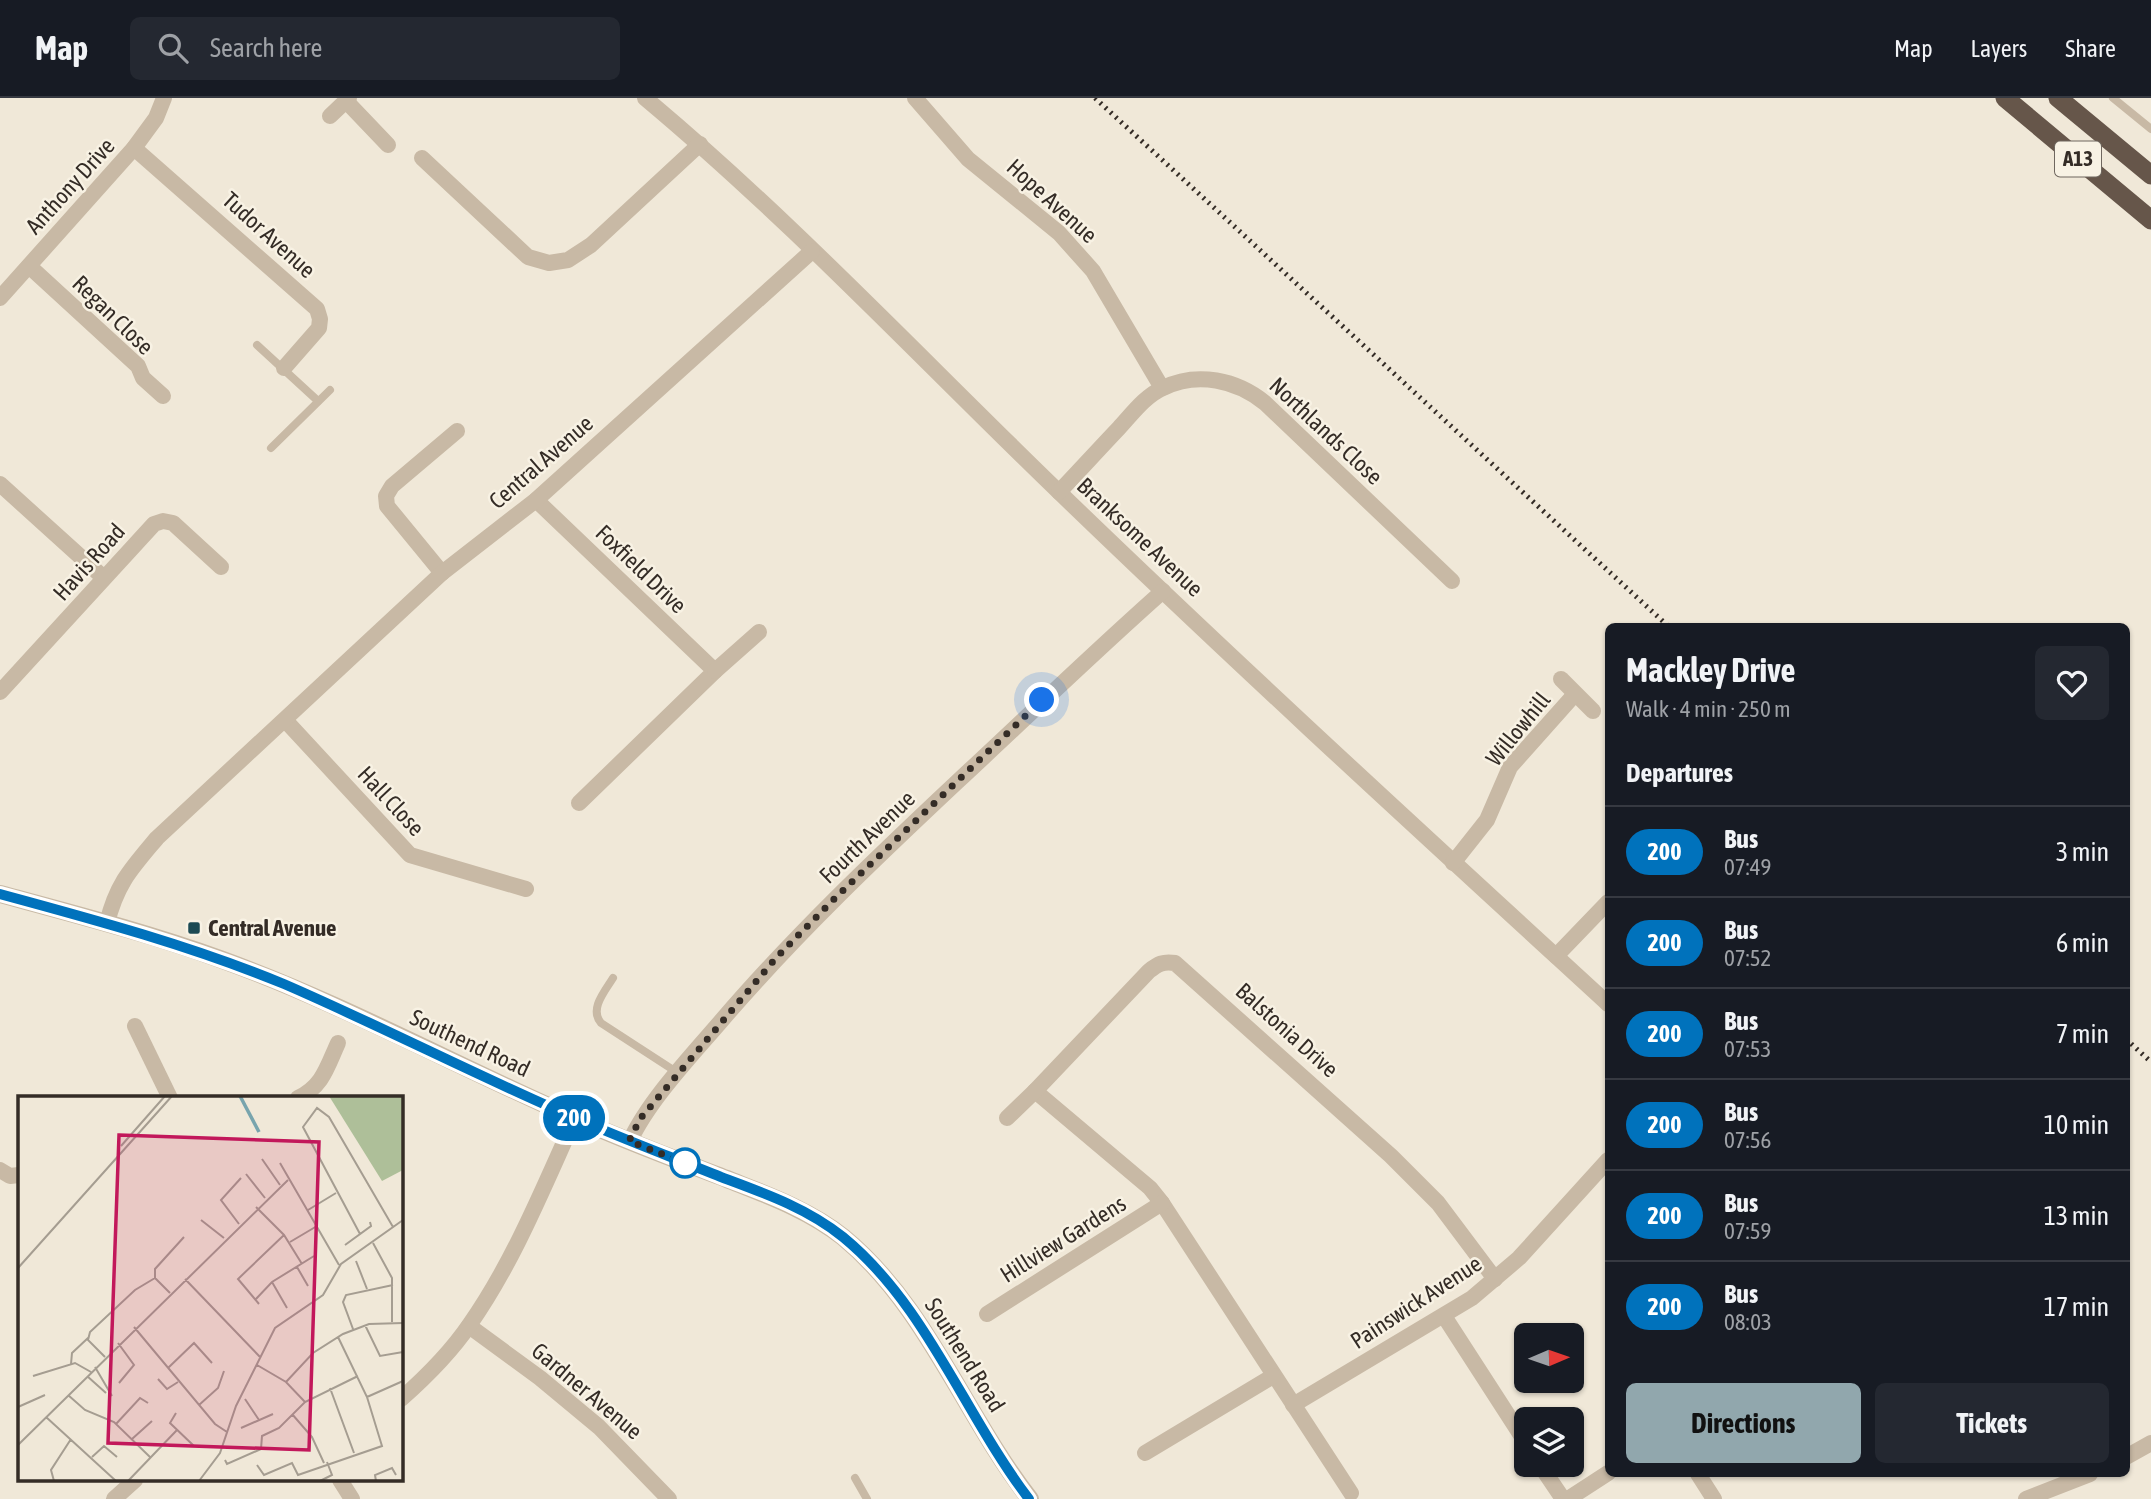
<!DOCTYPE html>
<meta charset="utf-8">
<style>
body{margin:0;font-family:"Asap Condensed",sans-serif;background:#242831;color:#f1f3f6;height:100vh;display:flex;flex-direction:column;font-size:26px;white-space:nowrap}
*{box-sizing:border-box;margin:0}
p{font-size:23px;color:#9ea1a6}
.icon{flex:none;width:38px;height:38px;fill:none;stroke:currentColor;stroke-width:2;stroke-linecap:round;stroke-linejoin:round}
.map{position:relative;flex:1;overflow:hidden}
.details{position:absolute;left:1605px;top:525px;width:525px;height:854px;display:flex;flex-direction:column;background:#171b24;border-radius:10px;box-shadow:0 2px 5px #0004}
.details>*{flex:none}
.badge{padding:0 14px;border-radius:23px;font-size:24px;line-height:46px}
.needle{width:46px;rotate:88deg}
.tools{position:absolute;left:1514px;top:1225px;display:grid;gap:14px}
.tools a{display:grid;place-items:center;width:70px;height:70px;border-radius:10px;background:#171b24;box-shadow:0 2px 5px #0004;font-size:35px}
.you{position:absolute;width:35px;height:35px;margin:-18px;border:5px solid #fff;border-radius:50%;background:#1a73e8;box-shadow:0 0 0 10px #1a73e833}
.map>.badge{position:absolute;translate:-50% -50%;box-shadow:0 0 0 4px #fff}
h2{padding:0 21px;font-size:26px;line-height:63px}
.round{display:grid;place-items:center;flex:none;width:74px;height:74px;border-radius:10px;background:#242831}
.head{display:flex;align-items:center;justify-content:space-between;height:119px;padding:0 21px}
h1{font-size:33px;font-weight:700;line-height:52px}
.button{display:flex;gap:14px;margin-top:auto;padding:14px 21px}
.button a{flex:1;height:80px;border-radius:10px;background:#91a7ad;color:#111;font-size:28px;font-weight:700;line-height:80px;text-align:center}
.button a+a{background:#242831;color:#f1f3f6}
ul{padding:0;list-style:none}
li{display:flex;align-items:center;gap:21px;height:91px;padding:0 21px;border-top:2px solid #363941}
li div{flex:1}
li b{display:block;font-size:26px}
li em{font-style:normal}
li .badge{min-width:77px;font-weight:700;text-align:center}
header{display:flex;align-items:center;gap:42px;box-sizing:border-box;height:98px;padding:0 35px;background:#171b24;border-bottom:2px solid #363941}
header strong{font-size:33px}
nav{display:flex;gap:38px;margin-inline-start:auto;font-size:24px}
.search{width:490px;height:63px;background:#242831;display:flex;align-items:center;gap:18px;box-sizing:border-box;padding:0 24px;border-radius:10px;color:#9ea1a6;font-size:26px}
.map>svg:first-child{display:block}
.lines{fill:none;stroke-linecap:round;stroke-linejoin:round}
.service{stroke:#c8b9a5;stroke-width:8}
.minor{stroke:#c8b9a5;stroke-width:16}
.tertiary{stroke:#c8b9a5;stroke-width:18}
.trunk{stroke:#66564a;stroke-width:19}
.rail{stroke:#342c26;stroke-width:5;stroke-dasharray:2 5;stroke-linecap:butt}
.line-casing{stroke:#fff;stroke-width:16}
.line{stroke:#0072bc;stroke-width:10}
.walk{stroke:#342c26;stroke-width:7;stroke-dasharray:0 12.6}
.poi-dot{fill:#1c4a54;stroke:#f8f2e4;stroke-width:2.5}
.stop-dot{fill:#fff;stroke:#0072bc;stroke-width:3.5}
.labels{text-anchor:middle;stroke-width:5;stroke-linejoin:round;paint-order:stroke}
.shield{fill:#f8f2e4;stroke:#6f675f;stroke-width:2}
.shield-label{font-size:21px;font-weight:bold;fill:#342c26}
.street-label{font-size:23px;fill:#342c26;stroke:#f8f2e4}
.poi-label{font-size:23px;font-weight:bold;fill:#342c26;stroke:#f8f2e4;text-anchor:start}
.inset-river{fill:none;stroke:#78a4ad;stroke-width:3.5}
.inset-road{fill:none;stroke:#a59d91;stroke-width:2}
.view{fill:#c2185b;fill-opacity:0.15;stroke:#c2185b;stroke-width:3.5}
.inset-edge{fill:none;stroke:#342c26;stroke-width:3.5}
</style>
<header>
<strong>Map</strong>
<div class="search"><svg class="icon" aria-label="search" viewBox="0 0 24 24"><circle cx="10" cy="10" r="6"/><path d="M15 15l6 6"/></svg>Search here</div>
<nav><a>Map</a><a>Layers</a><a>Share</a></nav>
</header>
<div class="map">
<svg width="2151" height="1401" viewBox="0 0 2151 1401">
<rect width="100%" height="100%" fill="#f0e8d8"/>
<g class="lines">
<g class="service">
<polyline points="2113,0 2151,31"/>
<polyline points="257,247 318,303"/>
<polyline points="271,350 330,292"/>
<path d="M613,880C605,893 589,911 601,925L678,975"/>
<polyline points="855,1380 867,1401"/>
</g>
<g class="minor">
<path d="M645,0C791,122 922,262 1059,394C1239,568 1424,737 1608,906"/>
<polyline points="915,0 968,61 1059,135 1093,173 1162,290"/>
<polyline points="346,3 388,47"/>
<polyline points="330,18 349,0"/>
<polyline points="134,50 317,211 320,221 319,230 284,270"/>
<polyline points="422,60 528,159 549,165 568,162 591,147 700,46"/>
<polyline points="29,168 138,268 143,280 163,298"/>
<polyline points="0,200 134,50 156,20 164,0"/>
<polyline points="0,386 104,480"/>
<path d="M1059,394C1079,373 1099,351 1119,330C1132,316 1145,298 1163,290C1197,273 1237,282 1265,305L1452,483"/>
<polyline points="536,402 715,573 579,705"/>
<polyline points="442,475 387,408 386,398 392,388 457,333"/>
<polyline points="715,573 759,534"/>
<polyline points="1561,581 1593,613"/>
<polyline points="0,594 154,426 163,423 173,425 221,469"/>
<polyline points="285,622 410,757 526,791"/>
<polyline points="1453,765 1487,722 1510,669 1575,596"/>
<path d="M107,825C117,785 131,771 157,740L442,475L536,402L812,153"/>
<polyline points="1556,858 1608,804"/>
<polyline points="135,928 170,1000"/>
<polyline points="1035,993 1150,1090 1162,1105 1351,1395"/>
<path d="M298,1000C323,988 327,969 338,945"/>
<path d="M1007,1020L1035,993L1149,873C1158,866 1163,863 1175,865L1391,1058L1438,1105L1495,1181"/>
<path d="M630,1043C649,1002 692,957 722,922C795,837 876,760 957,684C1026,620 1093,555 1163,493"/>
<polyline points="0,1072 10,1078 19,1077"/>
<polyline points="987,1216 1162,1105"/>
<polyline points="1444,1218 1526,1345"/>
<polyline points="469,1228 540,1280 599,1329 669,1401"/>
<path d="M401,1301C426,1279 451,1254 470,1226C514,1163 543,1090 575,1020"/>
<polyline points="1293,1307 1472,1200 1519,1160 1608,1062"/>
<polyline points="1145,1355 1273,1278"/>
<polyline points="2126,1359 2151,1345"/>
<polyline points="1540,1367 1563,1401"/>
<polyline points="1698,1376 1714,1401"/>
<polyline points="340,1382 352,1401"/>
<polyline points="114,1401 135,1382"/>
<polyline points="1568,1401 1608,1375"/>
<polyline points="2026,1401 2090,1376"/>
</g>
<path class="tertiary" d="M0,796C74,816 148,835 220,861C350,908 473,977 600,1031C642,1049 685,1065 727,1081C767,1097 809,1112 843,1139C927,1208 964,1317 1030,1401"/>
<g class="trunk">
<polyline points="2005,0 2151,122"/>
<polyline points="2058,0 2151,77"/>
</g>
<g class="rail">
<polyline points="1095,0 1668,528"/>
<polyline points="2126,941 2151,964"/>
</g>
</g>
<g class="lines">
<defs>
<path id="line" d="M0,796C96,822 192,848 284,886C388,931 489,984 594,1028C636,1046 679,1062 721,1079C764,1095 807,1110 843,1139C927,1208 964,1316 1029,1401"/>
</defs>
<use href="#line" class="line-casing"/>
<use href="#line" class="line"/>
<polyline class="walk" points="685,1065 629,1043 640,1021 776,860 832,803 1042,602"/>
</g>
<rect class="poi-dot" x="187" y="823" width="14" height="14" rx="3.5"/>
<circle class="stop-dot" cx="685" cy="1065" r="14"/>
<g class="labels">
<rect class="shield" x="2055" y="43.5" width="46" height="35" rx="5"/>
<g class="shield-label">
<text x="2078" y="68">A13</text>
</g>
<g class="street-label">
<text transform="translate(70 88) rotate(-48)" y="8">Anthony Drive</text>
<text transform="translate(1052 103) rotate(42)" y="8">Hope Avenue</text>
<text transform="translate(269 137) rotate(42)" y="8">Tudor Avenue</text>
<text transform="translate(113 217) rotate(44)" y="8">Regan Close</text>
<text transform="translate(1326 333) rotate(43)" y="8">Northlands Close</text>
<text transform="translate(541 364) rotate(-41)" y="8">Central Avenue</text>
<text transform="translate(1140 439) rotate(43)" y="8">Branksome Avenue</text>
<text transform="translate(89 464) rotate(-48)" y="8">Havis Road</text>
<text transform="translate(641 471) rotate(44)" y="8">Foxfield Drive</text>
<text transform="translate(1518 631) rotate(-51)" y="8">Willowhill</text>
<text transform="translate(391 703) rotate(47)" y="8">Hall Close</text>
<text transform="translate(867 739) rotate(-44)" y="8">Fourth Avenue</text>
<text transform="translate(1287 932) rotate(42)" y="8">Balstonia Drive</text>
<text transform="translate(470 945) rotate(25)" y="8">Southend Road</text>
<text transform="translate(1063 1141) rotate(-32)" y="8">Hillview Gardens</text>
<text transform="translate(1416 1204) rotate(-33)" y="8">Painswick Avenue</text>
<text transform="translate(965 1257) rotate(58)" y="8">Southend Road</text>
<text transform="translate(587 1293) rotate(40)" y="8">Gardner Avenue</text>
</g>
<g class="poi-label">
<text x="208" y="838">Central Avenue</text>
</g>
</g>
<g transform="translate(18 998)">
<rect width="385" height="385" fill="#f0e8d8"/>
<path d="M311,0H385V74L364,85Z" fill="#aebf99"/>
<path class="inset-river" d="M222,0L241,36"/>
<path class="inset-road" d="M103,50L147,0M244,63L262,89M262,67L321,169M228,78L247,102M238,111L266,139L284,168M290,114L318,97M183,124L206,142M221,128L203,104L223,82M342,138L285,31L299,12L311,21L375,131M272,146L299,130M355,147L374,182V226M327,149L353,130L352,126M338,165L349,193M279,171L290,190M0,172L154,0M167,183L243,262M254,186L269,212M152,197L137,182V173L166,141M237,204L254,186L296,160M241,208L220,183L266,139M347,229L362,260L385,256M116,231L197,328L209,336M335,233L325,206L328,199L375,189M100,247L116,269L101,287M87,261L70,244L72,236L117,194L137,182M53,268L54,257L70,242M239,269L268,286L287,306M77,271L94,300M150,272L176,247L194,267M15,280L57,267L73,276M69,280L88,297M140,283L149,293L160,286M268,286L295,257L325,238L351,228L385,227M312,292L336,357M50,299L67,314L96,326L133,362M349,301L385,285M227,303L241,324M181,309L200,292L206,275M0,311L27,299M158,317L152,327L176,350M274,318L294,341L306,367M28,321L98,385M98,328L122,302L130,307M223,332L255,318M114,343L134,325M0,349L270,84M74,361L86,350L99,361M207,364L209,368L243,353L244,340L261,332L287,306L340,280M239,369L246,379L274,367L280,379L364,350L349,301L320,241M36,385L33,374L53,343M110,385L159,334M181,385L202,357L218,310L257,232L305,199L323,168L385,124M302,385L314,379L309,366M358,385L357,379L374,372L378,379"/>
<path class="view" d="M101,39L301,46L291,354L90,347Z"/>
<rect width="385" height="385" class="inset-edge"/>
</g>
</svg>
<div class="tools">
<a><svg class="needle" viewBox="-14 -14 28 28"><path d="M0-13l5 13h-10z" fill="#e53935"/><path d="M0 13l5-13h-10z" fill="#9ea1a6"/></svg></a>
<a><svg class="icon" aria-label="layers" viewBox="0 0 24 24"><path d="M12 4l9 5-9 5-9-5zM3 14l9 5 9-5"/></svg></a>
</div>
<div class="you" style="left:1042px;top:602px"></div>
<b class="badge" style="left:574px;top:1020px;background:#0072bc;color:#fff">200</b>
<section class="details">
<div class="head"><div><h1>Mackley Drive</h1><p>Walk · 4 min · 250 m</p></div><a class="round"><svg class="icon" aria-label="heart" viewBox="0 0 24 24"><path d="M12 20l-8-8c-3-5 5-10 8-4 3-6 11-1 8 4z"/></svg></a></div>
<h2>Departures</h2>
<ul>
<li><span class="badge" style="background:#0072bc;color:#fff">200</span><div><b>Bus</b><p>07:49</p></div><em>3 min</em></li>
<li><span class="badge" style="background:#0072bc;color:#fff">200</span><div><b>Bus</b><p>07:52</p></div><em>6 min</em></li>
<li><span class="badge" style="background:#0072bc;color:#fff">200</span><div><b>Bus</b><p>07:53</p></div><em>7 min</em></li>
<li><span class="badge" style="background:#0072bc;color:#fff">200</span><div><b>Bus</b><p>07:56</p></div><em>10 min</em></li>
<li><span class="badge" style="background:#0072bc;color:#fff">200</span><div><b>Bus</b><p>07:59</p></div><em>13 min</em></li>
<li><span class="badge" style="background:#0072bc;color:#fff">200</span><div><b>Bus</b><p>08:03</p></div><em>17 min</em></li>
</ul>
<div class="button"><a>Directions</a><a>Tickets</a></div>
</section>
</div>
